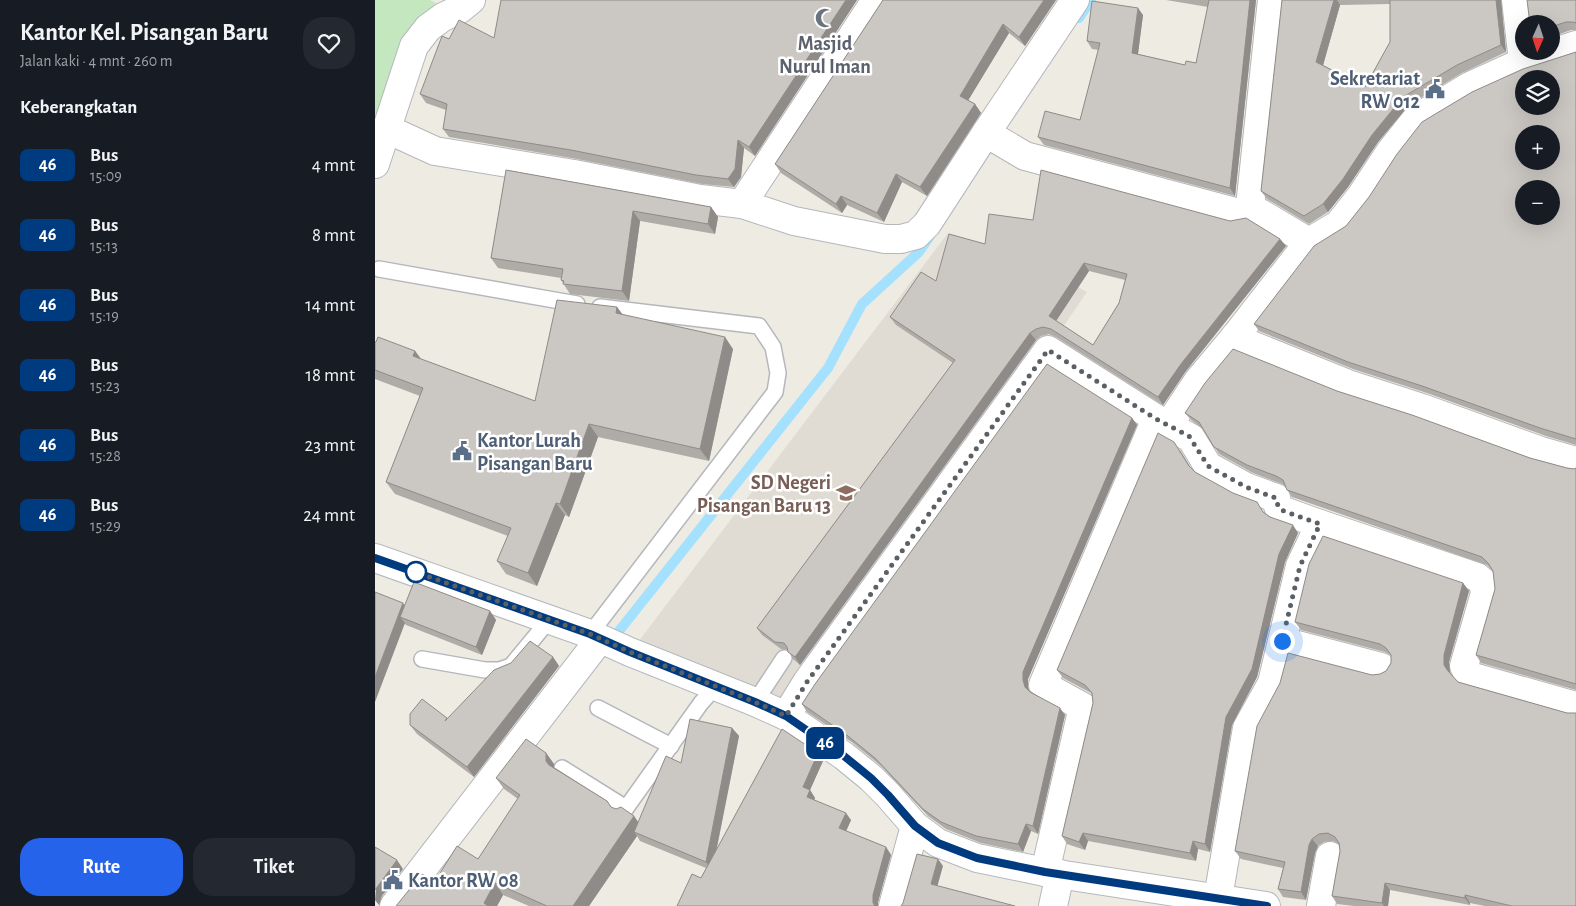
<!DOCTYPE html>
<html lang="id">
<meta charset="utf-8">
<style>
body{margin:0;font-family:"Alegreya Sans",sans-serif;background:#242831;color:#f1f3f6;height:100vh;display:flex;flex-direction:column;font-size:19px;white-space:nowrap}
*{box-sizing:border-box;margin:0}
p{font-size:16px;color:#9ea1a6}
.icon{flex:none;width:28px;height:28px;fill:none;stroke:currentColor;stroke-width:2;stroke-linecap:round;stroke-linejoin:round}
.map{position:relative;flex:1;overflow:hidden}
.details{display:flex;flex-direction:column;background:#171b24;width:375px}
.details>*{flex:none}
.badge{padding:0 10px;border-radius:8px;font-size:18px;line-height:32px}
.needle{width:32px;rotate:183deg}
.tools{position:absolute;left:1140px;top:15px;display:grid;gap:10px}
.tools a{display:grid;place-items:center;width:45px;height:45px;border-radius:50%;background:#171b24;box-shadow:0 5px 20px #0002;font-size:25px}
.you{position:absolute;width:25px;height:25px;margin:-12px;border:4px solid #fff;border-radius:50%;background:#1a73e8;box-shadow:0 0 0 8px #1a73e833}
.map>.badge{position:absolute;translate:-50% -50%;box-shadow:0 0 0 2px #fff}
h2{padding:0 20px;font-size:19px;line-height:45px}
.round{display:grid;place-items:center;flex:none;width:52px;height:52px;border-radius:20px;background:#242831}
.overview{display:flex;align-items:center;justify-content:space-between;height:85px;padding:0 20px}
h1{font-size:24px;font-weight:700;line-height:38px}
.primary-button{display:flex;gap:10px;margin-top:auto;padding:10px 20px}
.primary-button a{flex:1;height:58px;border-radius:20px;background:#2563eb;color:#fff;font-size:20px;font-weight:700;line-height:58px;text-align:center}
.primary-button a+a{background:#242831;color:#f1f3f6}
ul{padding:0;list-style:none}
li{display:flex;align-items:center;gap:15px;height:70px;padding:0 20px}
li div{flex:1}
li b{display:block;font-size:19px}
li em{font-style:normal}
li .badge{min-width:55px;font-weight:700;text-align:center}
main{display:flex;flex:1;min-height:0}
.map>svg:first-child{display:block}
.education{fill:#e0dcd4}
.green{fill:#c4e7bf}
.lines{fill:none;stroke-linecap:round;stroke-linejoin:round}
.stream{stroke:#a3e1ff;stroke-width:10}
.lane-casing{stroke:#b4b7bb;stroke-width:18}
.street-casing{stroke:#b4b7bb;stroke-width:30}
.secondary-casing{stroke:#b5b9be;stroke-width:30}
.lane{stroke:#fff;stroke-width:15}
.street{stroke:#fff;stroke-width:28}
.secondary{stroke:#fff;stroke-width:28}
.wall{fill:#afaba7;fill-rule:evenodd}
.shaded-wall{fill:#8e8b88}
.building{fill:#cbc7c2;stroke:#8e8b88;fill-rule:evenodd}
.line-casing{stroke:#fff;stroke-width:11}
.line{stroke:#003b80;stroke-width:8}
.walk{stroke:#5b6064;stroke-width:5;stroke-dasharray:0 9}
.stop-dot{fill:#fff;stroke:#003b80;stroke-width:2.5}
.labels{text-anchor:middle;stroke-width:5;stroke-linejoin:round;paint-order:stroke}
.worship-label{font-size:20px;font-weight:bold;fill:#5b616d;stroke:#fff}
.service-label{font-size:20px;font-weight:bold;fill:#4e5e75;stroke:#fff;text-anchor:start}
.education-label{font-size:20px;font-weight:bold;fill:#785e54;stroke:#fff;text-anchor:end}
</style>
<main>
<section class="details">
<div class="overview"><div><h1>Kantor Kel. Pisangan Baru</h1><p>Jalan kaki · 4 mnt · 260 m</p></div><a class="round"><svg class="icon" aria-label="heart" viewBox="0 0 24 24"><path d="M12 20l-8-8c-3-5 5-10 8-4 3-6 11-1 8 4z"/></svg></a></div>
<h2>Keberangkatan</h2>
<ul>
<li><span class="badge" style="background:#003b80;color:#fff">46</span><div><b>Bus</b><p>15:09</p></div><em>4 mnt</em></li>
<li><span class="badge" style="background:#003b80;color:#fff">46</span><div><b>Bus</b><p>15:13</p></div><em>8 mnt</em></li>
<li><span class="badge" style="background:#003b80;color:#fff">46</span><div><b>Bus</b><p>15:19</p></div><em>14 mnt</em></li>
<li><span class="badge" style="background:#003b80;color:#fff">46</span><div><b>Bus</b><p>15:23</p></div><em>18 mnt</em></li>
<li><span class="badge" style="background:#003b80;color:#fff">46</span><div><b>Bus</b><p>15:28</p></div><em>23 mnt</em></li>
<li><span class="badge" style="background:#003b80;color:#fff">46</span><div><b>Bus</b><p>15:29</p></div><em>24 mnt</em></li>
</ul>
<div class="primary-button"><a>Rute</a><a>Tiket</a></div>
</section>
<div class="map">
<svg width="1201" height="906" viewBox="0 0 1201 906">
<rect width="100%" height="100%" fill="#eeebe3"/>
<polygon class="education" points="573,233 645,256 712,292 682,336 410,704 257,650"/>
<polygon class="green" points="0,0 55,0 87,16 75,24 43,56 0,136"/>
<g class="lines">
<g class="stream">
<polyline points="704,18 716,0"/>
<polyline points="236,641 453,368 487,304 544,252 555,236"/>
</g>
<defs>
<g id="lane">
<polyline points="4,269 202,304"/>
<polyline points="215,634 400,392 403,373 398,347 384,326 225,307"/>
<polyline points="47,659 110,670 124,670 136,666 174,620"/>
<polyline points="380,702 409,658"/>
<polyline points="223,708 296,746"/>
<polyline points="187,768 251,808"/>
<polyline points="249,811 326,703 341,686"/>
</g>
<g id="street">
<polyline points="700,0 611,133 650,156 864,213 871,212 875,207 897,0"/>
<polyline points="1141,0 1148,62"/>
<polyline points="1201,45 1148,62 1095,86 1042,118 1015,152 986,196 964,224 934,242 859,338 823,381 793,426 816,438 833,466 871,487 901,498 903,506 906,510 945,524 1102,577 1108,582 1110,593 1089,666 1092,672 1098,677 1201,706"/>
<polyline points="12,129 60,151 199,174 325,199 367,204 419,221 510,239 526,239 541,235 552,224 611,133"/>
<polyline points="0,164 39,46 53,28 68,17 85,9 96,0"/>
<polyline points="367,204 501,0"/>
<polyline points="875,207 934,242"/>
<polyline points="859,338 973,384 1047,408 1166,451 1201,461"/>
<polyline points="907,641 1006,667"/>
<polyline points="411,716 432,682 673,350 793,426"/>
<polyline points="670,872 708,707 668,685 781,419"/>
<polyline points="843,898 872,728 897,683 925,566 945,524"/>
<polyline points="19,906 225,639"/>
<polyline points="518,906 540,826"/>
<polyline points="678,906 685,874"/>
<polyline points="946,906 955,856"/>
</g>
<polyline id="secondary" points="0,558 215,634 255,652 380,702 411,716 469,756 496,778 513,795 540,826 563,843 602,858 670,872 891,906"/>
</defs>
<use href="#lane" class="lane-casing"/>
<use href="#street" class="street-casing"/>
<use href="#secondary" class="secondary-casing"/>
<use href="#lane" class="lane"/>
<use href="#street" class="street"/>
<use href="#secondary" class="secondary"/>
</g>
<g class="wall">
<polygon points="482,0 380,156 369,148 366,177 359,187 327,184 202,159 74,137 68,129 71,110 51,103 45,94 74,39 119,38"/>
<polygon points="508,0 681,0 650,46 634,33 593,100 600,104 606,113 552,196 527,182 509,222 472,205 467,213 406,173 400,164"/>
<polygon points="791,0 881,0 860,196 669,145 663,137 705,120 724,50 717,49 712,41 768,15 763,54 810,65 821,63 833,7"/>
<path d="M907,0H1126L1131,52L1087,73L1034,105L1003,142L973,187L953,212L934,224L892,199L886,191ZM1015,4V42L990,87L948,65L965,5Z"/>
<polygon points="1201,0 1201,30 1196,30 1176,37 1176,24"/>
<polygon points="1201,52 1201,445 1171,436 1052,393 978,369 884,331 879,324 971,226"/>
<polygon points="131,170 336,207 343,217 340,234 265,221 254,301 195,294 186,280 186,278 123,268 116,258"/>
<path d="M658,220L905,239L911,246L811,371L788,405L681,337L674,334L666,336L661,340L425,665L418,659L413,650L406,649L387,635L382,628L578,363L521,325L515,317L561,281L610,244ZM714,271L750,280L744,303L718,345L681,321Z"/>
<polygon points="242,307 247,314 358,349 334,461 223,437 194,517 190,515 162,586 131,574 122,561 133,536 20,494 11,482 45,396 0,379 0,342 40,351 46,359 160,401"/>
<polygon points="962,391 1155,458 1192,468 1199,469 1201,468 1201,690 1106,663 1101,655 1120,589 1118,571 1112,565 917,497 910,486 907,484 878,473 844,454 828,429 816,420 810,413"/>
<polygon points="757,418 762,425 653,679 653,687 654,690 690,715 663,834 656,831 648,852 606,843 571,829 553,816 506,766 478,743 432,712 427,704"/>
<polygon points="805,450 816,468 820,472 923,533 910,562 882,677 857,725 835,852 823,849 821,861 713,841 710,850 692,844 687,836 718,703 717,695 716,693 688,678 682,670"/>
<polygon points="1088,583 1094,591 1074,662 1075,672 1076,675 1083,682 1192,713 1200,713 1201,906 1110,906 1095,903 1095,905 1015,890 1013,906 979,906 962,904 957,896 965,851 964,844 958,841 949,842 943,846 940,853 931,900 908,897 903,889 908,868 866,859 860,851 997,675 1005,674 1011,671 1016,663 1016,655 1010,652 926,630 920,622"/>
<polygon points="0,592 30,605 115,611 121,620 107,655 31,625"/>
<polygon points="178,657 184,666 99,777 42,734 35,725 72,718 72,719"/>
<polygon points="357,728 364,736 342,848 448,761 435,790 440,798 439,800 476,820 471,831 511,847 516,855 503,902 326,878 331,868 265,841 262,836 214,906 154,906 128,895 122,906 21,906 60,881 103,859 143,799 129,789 121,778 171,753 179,764 179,767 232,801 237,808 259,816 263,822 306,763"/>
</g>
<g class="shaded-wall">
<polygon points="471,0 482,0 380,156 374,147"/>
<polygon points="669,0 681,0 650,46 644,37"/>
<polygon points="875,0 881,0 860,196 855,188"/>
<polygon points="959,0 962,0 965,5 947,69 941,62"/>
<polygon points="1121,0 1126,0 1131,52 1126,45"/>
<polygon points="763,8 768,15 762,61 757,53"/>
<polygon points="628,24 634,33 591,104 585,96"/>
<polygon points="1028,97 1034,105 1003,142 973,187 953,212 948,204 997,135"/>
<polygon points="600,104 606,113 552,196 545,187"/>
<polygon points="363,140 369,148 366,177 359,187 353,179"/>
<polygon points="521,174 527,182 509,222 502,213"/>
<polygon points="466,196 472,205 467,213 461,204"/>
<polygon points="336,207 343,217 340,234 333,224"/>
<polygon points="258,211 265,221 254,301 247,291"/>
<polygon points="905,239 911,246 811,371 788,405 783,397 806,364"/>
<polygon points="709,263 714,271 679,324 674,316"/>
<polygon points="242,307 251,319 241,313"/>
<polygon points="655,333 661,340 425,665 420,657"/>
<polygon points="350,337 358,349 334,461 325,449"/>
<polygon points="40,351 49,363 38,356"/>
<polygon points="757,418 762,425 653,679 653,687 655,694 650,687 648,680 648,672"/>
<polygon points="214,424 223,437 194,517 185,504"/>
<polygon points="181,503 190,515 162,586 153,573"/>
<polygon points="918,525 923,533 910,562 882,677 857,725 835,852 830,844 851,717 904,554"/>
<polygon points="1088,583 1094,591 1074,662 1075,672 1078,679 1073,671 1069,665 1069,655"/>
<polygon points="28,603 34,611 25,617 30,623 0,702 0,677"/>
<polygon points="115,611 121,620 107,655 101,647"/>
<polygon points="178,657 184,666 99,777 92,767"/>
<polygon points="685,708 690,715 663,834 658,826"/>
<polygon points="357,728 364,736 337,871 331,862"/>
<polygon points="171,753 179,764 179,772 171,761"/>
<polygon points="443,753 448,761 435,790 440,798 437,805 432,797 428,787"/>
<polygon points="471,813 476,820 469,836 464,828"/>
<polygon points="259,816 267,828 259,832 262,836 214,906 198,906"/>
<polygon points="651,824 656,831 648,852 643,844"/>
<polygon points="708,833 713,841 710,850 704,842"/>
<polygon points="937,839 943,846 940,853 931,900 926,892 934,845"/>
<polygon points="818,841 823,849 821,861 815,853"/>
<polygon points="511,847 516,855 503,902 503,906 500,906 498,903 498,895"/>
<polygon points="563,859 568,866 561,891 556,884"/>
<polygon points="22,860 28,869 7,896 4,905 0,900 1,888"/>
<polygon points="120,883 128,895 122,906 111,906 109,903"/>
<polygon points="1010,883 1015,890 1013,906 1009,906 1007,903"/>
<polygon points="1090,895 1095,903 1095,905 1090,898"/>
</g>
<g class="building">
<polygon points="126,0 471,0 374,147 363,140 360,169 353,179 321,175 196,150 68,129 72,104 45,94 67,36 74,39 84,20 119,38"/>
<polygon points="508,0 669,0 644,37 628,24 585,96 600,104 545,187 521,174 502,213 466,196 461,204 400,164"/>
<polygon points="834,0 875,0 855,188 663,137 670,111 705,120 725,43 712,41 717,1 763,8 757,53 810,65 811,61 821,63"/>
<polygon points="907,0 959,0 941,62 990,87 1015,42 1015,0 1121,0 1126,45 1082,65 1028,97 997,135 968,179 948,204 929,216 886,191"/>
<polygon points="1152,0 1201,0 1201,23 1198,22 1191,22 1176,27 1176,24 1155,24"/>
<path d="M1201,52V439L1165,428L1047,386L973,362L879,324L939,246L971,226L994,197L1022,154L1047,122L1097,92L1148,69ZM1149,79H1176V106H1149ZM1149,134H1176V161H1149ZM1149,189H1176V216H1149Z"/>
<polygon points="131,170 336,207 333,224 258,211 247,291 188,284 189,281 186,280 188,269 116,258"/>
<path d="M666,170L855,221L871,218L905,239L806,364L783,397L676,329L668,327L661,329L655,333L420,657L413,652L412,647L409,643L400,642L382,628L580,360L515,317L546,272L561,281L574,234L610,244L614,214L658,220ZM709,263L752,274L744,303L718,345L674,316Z"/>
<polygon points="182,300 242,307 241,313 350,337 325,449 214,424 185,504 181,503 153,573 122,561 136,528 11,482 48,388 0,370 0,342 1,342 3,337 40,351 38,356 160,401"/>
<polygon points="858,349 962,391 1037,415 1155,458 1192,468 1199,469 1201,468 1201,684 1101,655 1120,589 1118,571 1113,563 1107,557 912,490 908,480 901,476 872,465 839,447 824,422 810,413 830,383"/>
<polygon points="672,364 757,418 648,672 648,680 650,687 655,692 685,708 658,826 651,824 643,844 601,836 566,822 548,809 501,759 473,736 427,704 440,684"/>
<polygon points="783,433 799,442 814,466 820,472 858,493 882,502 888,512 895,517 918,525 904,554 877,669 851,717 830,844 818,841 815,853 708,833 704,842 687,836 718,703 717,693 710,685 682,670"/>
<polygon points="948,536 1088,583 1069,655 1069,665 1073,671 1083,682 1192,713 1201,713 1201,906 1137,906 1090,895 1090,898 1010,883 1007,903 957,896 965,851 964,843 960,837 953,833 944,834 937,839 934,845 926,892 903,889 910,862 860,851 882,726 905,683 913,653 997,675 1005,674 1011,671 1016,663 1016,655 1011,648 1005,644 920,622 934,564"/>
<polygon points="39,582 115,611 101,647 25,617"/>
<polygon points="0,592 28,603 0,677"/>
<polygon points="155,641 178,657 92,767 35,725 35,714 47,699 72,718 70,721 119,670 136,663"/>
<polygon points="315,719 357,728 331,862 259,832 291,756 306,763"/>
<polygon points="407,729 443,753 428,787 435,790 432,797 471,813 464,828 511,847 498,895 498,903 500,906 302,906 317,874 326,878"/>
<polygon points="151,739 171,753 171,761 174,765 232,801 236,807 241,809 246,807 259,816 198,906 172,906 120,883 109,903 113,906 21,906 47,874 60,881 82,846 103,859 145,795 121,778"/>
<polygon points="0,847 22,860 0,890"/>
<polygon points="542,854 563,859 556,884 640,906 526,906 528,903"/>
</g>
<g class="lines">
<defs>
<polyline id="line" points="0,558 215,634 255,652 380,702 411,716 469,756 496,778 513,795 540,826 563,843 602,858 670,872 892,906"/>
</defs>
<use href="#line" class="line-casing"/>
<use href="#line" class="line"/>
<polyline class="walk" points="41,572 35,570 215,634 255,652 380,702 411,716 432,682 673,350 781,419 814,436 833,466 871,487 901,498 903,506 906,510 945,524 925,566 907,641"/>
</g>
<defs>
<symbol id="mosque-bare" viewBox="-9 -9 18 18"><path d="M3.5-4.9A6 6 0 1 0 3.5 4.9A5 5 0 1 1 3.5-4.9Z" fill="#6b7280" stroke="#fff" stroke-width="2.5" paint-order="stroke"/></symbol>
<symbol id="civic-bare" viewBox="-9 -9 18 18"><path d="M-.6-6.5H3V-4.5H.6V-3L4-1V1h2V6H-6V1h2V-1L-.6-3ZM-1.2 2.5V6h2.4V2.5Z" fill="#5c6f8a" stroke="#fff" stroke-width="2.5" paint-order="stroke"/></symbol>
<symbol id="school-bare" viewBox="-9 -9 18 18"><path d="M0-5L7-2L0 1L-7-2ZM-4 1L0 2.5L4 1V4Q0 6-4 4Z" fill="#8d6e63" stroke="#fff" stroke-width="2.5" paint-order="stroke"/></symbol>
</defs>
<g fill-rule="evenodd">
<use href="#mosque-bare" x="436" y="4" width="28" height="28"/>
<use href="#civic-bare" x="1046" y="75" width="28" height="28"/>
<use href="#civic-bare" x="73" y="437" width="28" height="28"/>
<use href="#school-bare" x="457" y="479" width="28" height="28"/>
<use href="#civic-bare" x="4" y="866" width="28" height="28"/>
</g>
<circle class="stop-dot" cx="41" cy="572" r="10"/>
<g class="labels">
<g class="worship-label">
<text x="450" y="50">Masjid<tspan x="450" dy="23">Nurul Iman</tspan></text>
</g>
<g class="service-label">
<text x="1045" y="85" text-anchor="end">Sekretariat<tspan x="1045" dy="23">RW 012</tspan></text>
<text x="102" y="447">Kantor Lurah<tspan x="102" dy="23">Pisangan Baru</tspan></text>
<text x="33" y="887">Kantor RW 08</text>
</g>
<g class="education-label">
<text x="456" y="489">SD Negeri<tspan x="456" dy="23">Pisangan Baru 13</tspan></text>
</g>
</g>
</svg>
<div class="tools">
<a><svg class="needle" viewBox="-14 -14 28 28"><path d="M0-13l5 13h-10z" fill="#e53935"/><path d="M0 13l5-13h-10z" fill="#9ea1a6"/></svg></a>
<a><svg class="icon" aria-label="layers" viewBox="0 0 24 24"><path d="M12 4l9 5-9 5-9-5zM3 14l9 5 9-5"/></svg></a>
<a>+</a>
<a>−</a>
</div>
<div class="you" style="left:907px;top:641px"></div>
<b class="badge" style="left:450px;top:743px;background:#003b80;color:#fff">46</b>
</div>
</main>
